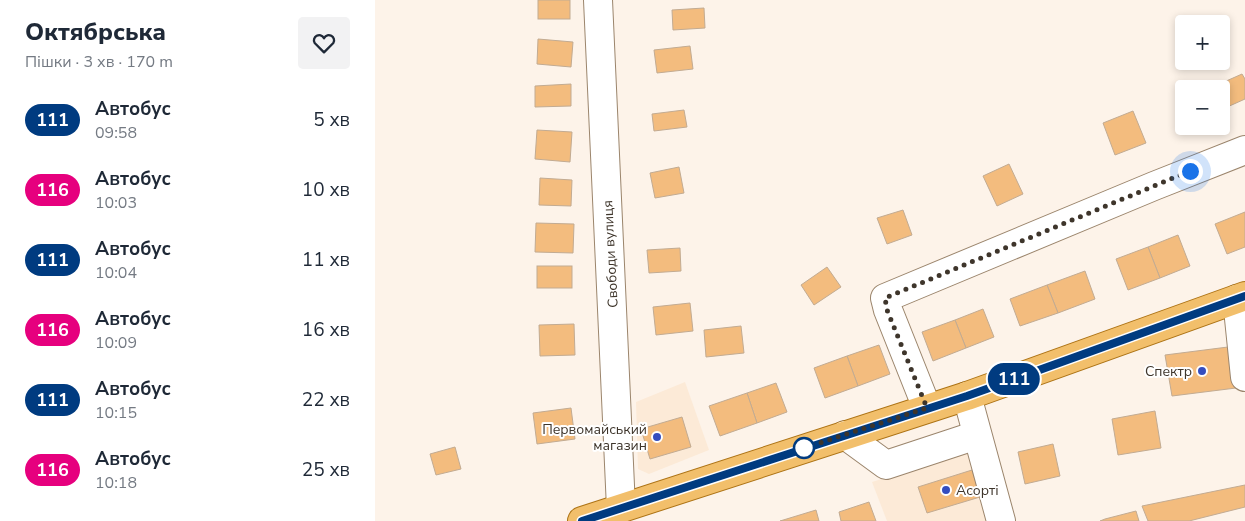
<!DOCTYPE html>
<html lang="uk">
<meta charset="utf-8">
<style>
body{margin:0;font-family:"Nunito Sans",sans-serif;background:#f2f2f3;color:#1f2937;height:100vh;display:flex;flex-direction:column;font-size:19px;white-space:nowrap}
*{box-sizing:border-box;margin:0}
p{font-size:16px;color:#747a83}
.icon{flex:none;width:28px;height:28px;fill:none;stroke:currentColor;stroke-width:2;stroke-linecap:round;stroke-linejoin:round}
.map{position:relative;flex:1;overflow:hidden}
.drawer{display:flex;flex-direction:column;background:#fff;width:375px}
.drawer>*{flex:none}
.badge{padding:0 10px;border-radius:16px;font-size:18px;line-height:32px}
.buttons{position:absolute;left:800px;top:15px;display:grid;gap:10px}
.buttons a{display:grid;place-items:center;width:55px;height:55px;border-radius:5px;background:#fff;box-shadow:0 2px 8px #0003;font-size:25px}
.you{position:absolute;width:25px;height:25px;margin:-12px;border:4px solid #fff;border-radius:50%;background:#1a73e8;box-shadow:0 0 0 8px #1a73e833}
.map>.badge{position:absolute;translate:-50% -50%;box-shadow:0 0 0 2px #fff}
.round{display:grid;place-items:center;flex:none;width:52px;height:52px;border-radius:5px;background:#f2f2f3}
.overview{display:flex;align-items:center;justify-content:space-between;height:85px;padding:0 25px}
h1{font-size:24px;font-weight:800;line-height:38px}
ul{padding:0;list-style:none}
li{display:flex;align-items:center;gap:15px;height:70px;padding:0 25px}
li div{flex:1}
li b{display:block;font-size:19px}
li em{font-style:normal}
li .badge{min-width:55px;font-weight:700;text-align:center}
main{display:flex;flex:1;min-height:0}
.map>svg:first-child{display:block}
.built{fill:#fcead7}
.building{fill:#f3bc7e;stroke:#c2ab92}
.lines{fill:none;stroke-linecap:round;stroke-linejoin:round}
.minor-casing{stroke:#9b856c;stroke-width:30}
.major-casing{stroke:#ad7315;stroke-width:30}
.minor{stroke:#fff;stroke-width:28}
.major{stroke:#f2bf6b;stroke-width:28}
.line-casing{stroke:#fff;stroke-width:11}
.line{stroke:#003b80;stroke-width:8}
.walk{stroke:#3e352b;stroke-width:5;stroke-dasharray:0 9}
.poi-dot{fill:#354dbf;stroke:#fff;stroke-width:2}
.stop-dot{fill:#fff;stroke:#003b80;stroke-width:2.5}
.labels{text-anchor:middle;stroke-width:4;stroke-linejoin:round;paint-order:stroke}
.street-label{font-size:14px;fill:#3e352b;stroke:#fff}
.poi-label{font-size:14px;fill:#3e352b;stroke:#fff;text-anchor:end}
</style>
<main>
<section class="drawer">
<div class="overview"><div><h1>Октябрська</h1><p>Пішки · 3 хв · 170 m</p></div><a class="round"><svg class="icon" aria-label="heart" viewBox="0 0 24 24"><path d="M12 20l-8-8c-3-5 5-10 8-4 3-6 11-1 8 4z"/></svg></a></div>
<ul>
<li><span class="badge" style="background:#003b80;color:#fff">111</span><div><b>Автобус</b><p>09:58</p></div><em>5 хв</em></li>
<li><span class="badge" style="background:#e6007e;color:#fff">116</span><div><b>Автобус</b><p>10:03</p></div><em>10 хв</em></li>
<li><span class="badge" style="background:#003b80;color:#fff">111</span><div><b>Автобус</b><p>10:04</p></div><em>11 хв</em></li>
<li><span class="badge" style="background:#e6007e;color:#fff">116</span><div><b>Автобус</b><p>10:09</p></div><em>16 хв</em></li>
<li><span class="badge" style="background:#003b80;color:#fff">111</span><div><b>Автобус</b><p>10:15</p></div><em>22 хв</em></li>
<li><span class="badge" style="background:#e6007e;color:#fff">116</span><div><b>Автобус</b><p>10:18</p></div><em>25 хв</em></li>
</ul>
</section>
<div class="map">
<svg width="870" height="521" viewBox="0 0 870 521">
<rect width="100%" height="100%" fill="#fdf3e9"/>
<g class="built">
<polygon points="310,382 334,450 274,474 263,469 261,402"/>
<polygon points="598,450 617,521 512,521 497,482"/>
</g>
<g class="building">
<rect x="163" y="0" width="32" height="19"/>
<polygon points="329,8 330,28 298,30 297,10"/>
<polygon points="163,39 198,42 196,67 162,64"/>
<polygon points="315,46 318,69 282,73 279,50"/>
<polygon points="867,74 870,79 870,99 850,108 846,100 846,89 841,89 840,86"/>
<polygon points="196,84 196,106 160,107 160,86"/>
<polygon points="809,100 809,126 815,126 808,129 801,103"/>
<polygon points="309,110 312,127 279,131 277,114"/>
<polygon points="758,111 771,143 740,155 728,123"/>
<polygon points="162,130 197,132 195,162 160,159"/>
<polygon points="634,164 648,194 622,206 608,176"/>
<polygon points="304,167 309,193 280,198 275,173"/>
<polygon points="165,178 197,180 196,206 164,205"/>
<polygon points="528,210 537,235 512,244 502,218"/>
<polygon points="870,212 870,247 852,254 840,224"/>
<polygon points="161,223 199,224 198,253 160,252"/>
<polygon points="803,235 815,266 785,278 773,247"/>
<polygon points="773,247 785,278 753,290 741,259"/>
<polygon points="305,248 306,271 274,273 272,250"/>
<rect x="162" y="266" width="35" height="22"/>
<polygon points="452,267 466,287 439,305 426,285"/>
<polygon points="710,271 720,299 683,313 672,285"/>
<polygon points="672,285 683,313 645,326 635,299"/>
<polygon points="315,303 318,331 281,335 278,307"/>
<polygon points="608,309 619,337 591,348 580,320"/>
<polygon points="580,320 591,348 558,361 547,332"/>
<polygon points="199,324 200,355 165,356 164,325"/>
<polygon points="366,326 369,353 331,357 329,330"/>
<polygon points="504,345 515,374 483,386 472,356"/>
<polygon points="853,347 861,388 797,396 790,355"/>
<polygon points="472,356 483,386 450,398 439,368"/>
<polygon points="401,383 412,412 382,423 372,393"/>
<polygon points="372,393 382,423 345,436 334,406"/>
<polygon points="196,408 200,439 162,444 158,413"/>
<polygon points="780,411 786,448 743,455 737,419"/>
<polygon points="307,417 316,447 275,459 266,429"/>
<polygon points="678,444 685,476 650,484 643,452"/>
<polygon points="80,447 86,469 61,475 55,454"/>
<polygon points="597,470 605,497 552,513 543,487"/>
<polygon points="870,485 870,507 814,521 773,521 767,506"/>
<polygon points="494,502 501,521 466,521 464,512"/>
<polygon points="441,510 444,521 405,521"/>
<polygon points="761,511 764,521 725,521 730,519"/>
</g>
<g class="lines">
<defs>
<g id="minor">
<polyline points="223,0 246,508"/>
<polyline points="862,299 870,377"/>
<polyline points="592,396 626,521"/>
<polyline points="552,408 513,310 510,298 779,186 870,150"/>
<polyline points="470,435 511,465 602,435"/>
</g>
<polyline id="major" points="207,521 592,396 870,296"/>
</defs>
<use href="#minor" class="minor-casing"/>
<use href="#major" class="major-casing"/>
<use href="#minor" class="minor"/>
<use href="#major" class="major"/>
</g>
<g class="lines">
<defs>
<polyline id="line" points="207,521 592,396 870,296"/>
</defs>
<use href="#line" class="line-casing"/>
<use href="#line" class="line"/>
<polyline class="walk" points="429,448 552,408 512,310 510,298 815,171"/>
</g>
<g class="poi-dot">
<circle cx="827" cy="371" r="5"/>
<circle cx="282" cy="437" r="5"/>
<circle cx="571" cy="490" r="5"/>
</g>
<circle class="stop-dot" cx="429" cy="448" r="10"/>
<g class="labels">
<g class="street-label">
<text transform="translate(235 254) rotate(-93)" y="5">Свободи вулиця</text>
</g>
<g class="poi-label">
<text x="817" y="376">Спектр</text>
<text x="272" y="434">Первомайський<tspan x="272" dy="16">магазин</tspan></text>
<text x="581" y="495" text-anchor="start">Асорті</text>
</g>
</g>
</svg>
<div class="buttons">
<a>+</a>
<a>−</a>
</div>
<div class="you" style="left:815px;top:171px"></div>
<b class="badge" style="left:639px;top:379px;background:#003b80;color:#fff">111</b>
</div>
</main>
